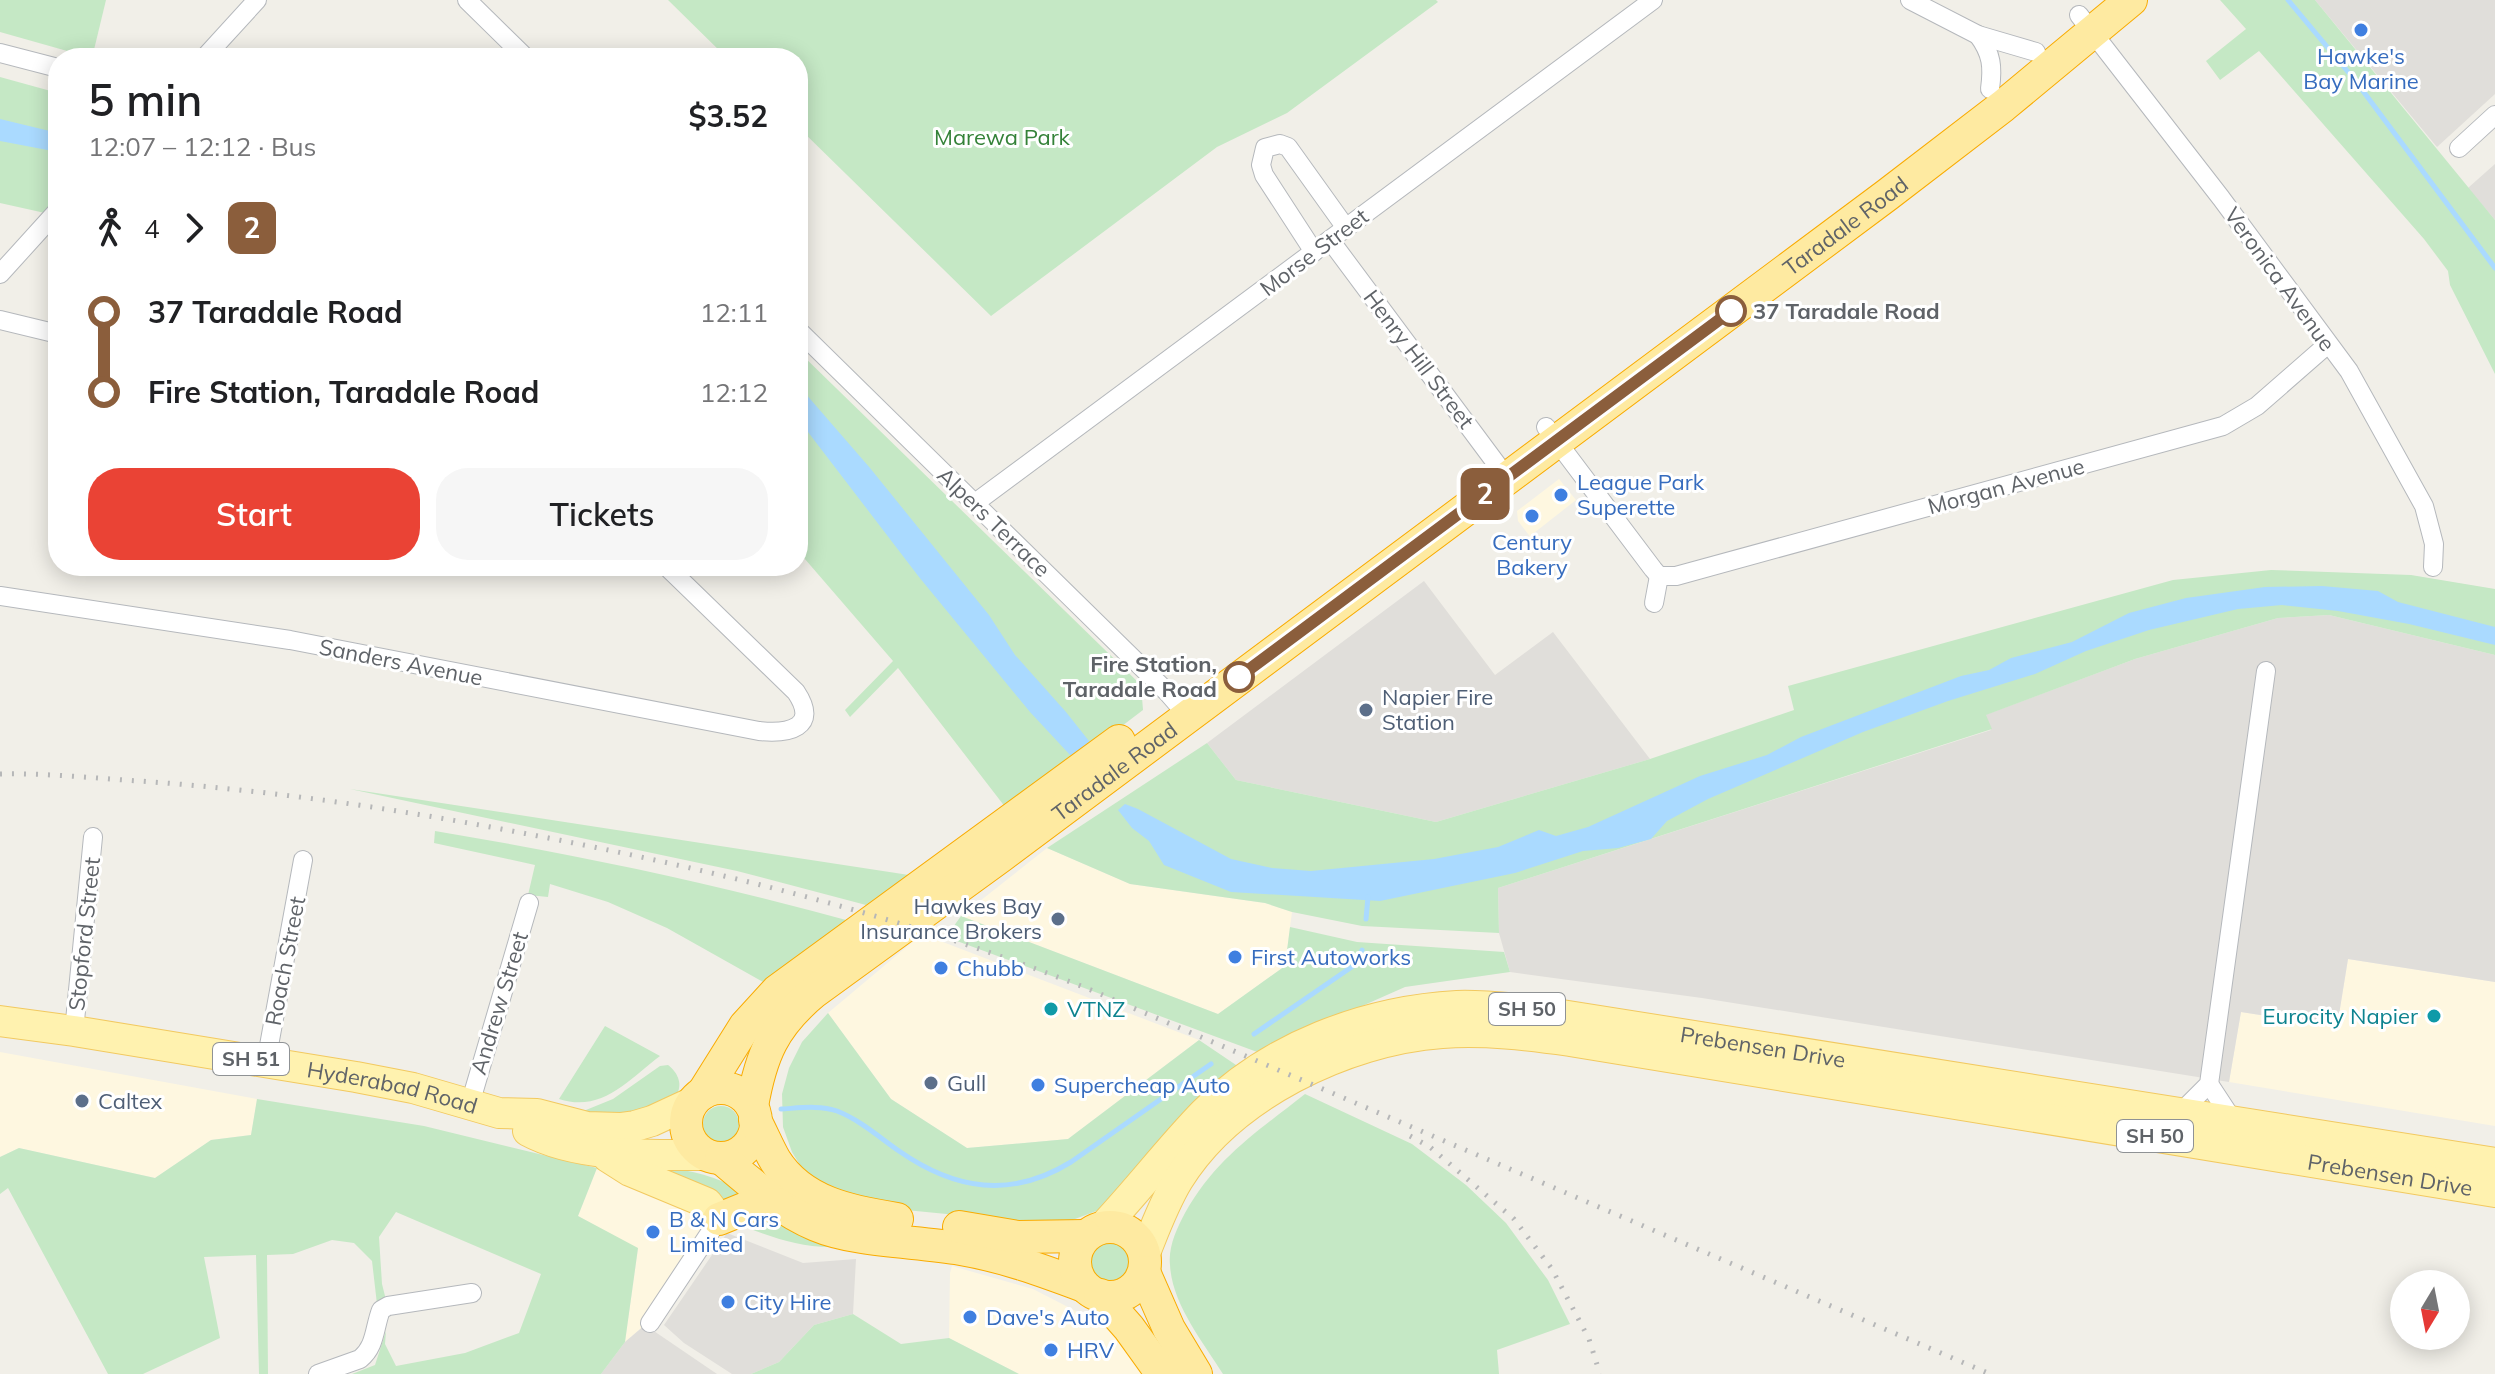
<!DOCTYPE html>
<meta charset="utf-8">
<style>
body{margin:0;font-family:Mulish,sans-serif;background:#f6f6f6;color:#202124;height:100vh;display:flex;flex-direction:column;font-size:30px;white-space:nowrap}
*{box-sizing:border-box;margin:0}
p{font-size:26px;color:#757577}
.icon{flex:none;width:44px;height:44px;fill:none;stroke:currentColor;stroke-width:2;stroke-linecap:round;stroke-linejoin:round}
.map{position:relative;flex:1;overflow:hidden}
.side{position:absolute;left:48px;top:48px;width:760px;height:528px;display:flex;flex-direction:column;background:#fff;border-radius:32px;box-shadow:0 4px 20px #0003}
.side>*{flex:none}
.badge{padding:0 16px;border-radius:12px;font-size:28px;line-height:52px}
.needle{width:52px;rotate:190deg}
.buttons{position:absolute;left:2390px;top:1270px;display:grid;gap:16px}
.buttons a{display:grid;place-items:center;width:80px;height:80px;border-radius:50%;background:#fff;box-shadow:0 4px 20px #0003;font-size:40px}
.map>.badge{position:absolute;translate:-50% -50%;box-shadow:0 0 0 4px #fff}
.legs{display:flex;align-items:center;gap:12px;height:88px;padding:0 40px;font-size:26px}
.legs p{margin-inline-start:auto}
.headline{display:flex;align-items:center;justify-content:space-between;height:136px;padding:0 40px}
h1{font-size:44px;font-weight:600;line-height:60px}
.button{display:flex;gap:16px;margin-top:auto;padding:16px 40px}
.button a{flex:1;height:92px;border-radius:32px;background:#ea4335;color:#fff;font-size:32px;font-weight:600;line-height:92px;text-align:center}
.button a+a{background:#f6f6f6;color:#202124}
ul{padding:0 40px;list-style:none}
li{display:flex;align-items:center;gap:28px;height:80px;font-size:30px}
li i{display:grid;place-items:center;width:12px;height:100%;margin:0 10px;background:currentColor}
li i::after{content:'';width:20px;height:20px;margin:-10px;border:6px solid;border-radius:50%;background:#fff}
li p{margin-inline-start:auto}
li:first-child i{background:linear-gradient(#0000 50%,currentColor 0)}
li:last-child i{background:linear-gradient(currentColor 50%,#0000 0)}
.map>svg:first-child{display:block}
.commercial{fill:#fef7e0}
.industrial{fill:#e0deda}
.green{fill:#c5e8c5}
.water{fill:#aadaff}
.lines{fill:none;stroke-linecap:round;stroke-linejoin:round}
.stream{stroke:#aadaff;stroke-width:5}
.minor-casing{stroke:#b5b8bc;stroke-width:20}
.primary-casing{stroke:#f2c960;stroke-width:32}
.trunk-casing{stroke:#f9ab00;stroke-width:34}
.minor{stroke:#fff;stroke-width:18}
.primary{stroke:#fff2af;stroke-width:30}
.trunk{stroke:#feeaa1;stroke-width:32}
.rail{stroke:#b6b7b8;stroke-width:5;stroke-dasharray:2 10;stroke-linecap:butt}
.line-1-casing{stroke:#fff;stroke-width:18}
.line-1{stroke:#8b5e3c;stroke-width:12}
.shop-dot{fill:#3f7fe0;stroke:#fff;stroke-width:3}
.stop-1-dot{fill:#fff;stroke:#8b5e3c;stroke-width:4}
.service-dot{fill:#5c6f8a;stroke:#fff;stroke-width:3}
.culture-dot{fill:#0f9aa8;stroke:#fff;stroke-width:3}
.labels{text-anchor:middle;stroke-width:6;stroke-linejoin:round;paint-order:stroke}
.shield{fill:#fff;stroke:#8f9295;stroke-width:2}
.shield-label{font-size:20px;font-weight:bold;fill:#5f6368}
.shop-label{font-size:22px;fill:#366cbe;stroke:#fff;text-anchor:start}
.park-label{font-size:22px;fill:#348238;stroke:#fff}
.street-label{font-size:22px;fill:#5f6368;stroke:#fff}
.stop-label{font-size:22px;font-weight:bold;fill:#5f6368;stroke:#fff;text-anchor:start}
.service-label{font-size:22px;fill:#4e5e75;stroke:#fff;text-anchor:start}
.culture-label{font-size:22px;fill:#0d838f;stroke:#fff;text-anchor:start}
</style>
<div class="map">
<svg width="2495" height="1374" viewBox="0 0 2495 1374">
<rect width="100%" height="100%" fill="#f1efe8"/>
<g class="commercial">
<polygon points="1559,479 1576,500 1534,533 1535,543 1518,521 1517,511"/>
<polygon points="1047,848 1130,884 1265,903 1292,912 1285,966 1218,1014 961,916"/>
<polygon points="922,934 1199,1040 1068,1139 967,1148 891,1099 828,1013"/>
<polygon points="2348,959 2495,982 2495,1126 2229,1082 2241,1012 2337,1027"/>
<polygon points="0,1052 257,1099 251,1135 211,1140 155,1178 19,1148 0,1157"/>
<polygon points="597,1168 707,1217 645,1325 625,1342 638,1249 578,1216"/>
<polygon points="952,1266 1033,1289 1101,1324 1122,1343 1144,1374 1019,1374 949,1338 950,1273"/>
</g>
<g class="industrial">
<polygon points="2315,0 2495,0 2495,94 2437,147"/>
<polygon points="2495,164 2495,220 2468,188"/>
<polygon points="1424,581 1495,675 1553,632 1650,759 1436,822 1236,780 1207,743"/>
<polygon points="2329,615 2495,655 2495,982 2348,959 2337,1027 2241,1012 2229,1082 1702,998 1510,972 1499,933 1498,888 1991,730 1985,715 2135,659 2278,618"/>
<polygon points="727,1233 803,1263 856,1259 853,1314 814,1325 779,1362 751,1374 732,1374 684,1343 664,1325"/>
<polygon points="645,1325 717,1374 601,1374 625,1342"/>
</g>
<g class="green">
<polygon points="0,0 106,0 92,58 0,32"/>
<polygon points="668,0 1436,0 1438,2 1287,113 1217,147 991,316 798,127 798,58 727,58"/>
<polygon points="2220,0 2315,0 2495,220 2495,374 2450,285 2448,271 2424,239 2259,51 2220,80 2206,61 2246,29"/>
<polygon points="0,77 58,93 58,199 45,213 0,203"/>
<polygon points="798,351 1141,685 1143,710 1009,812 898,668 850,717 845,710 893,661 798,551"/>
<polygon points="2271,570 2411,575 2495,589 2495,655 2329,615 2278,618 2135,659 1986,715 1992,729 1498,888 1499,933 1362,926 1292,912 1265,903 1130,884 1047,848 1207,743 1236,780 1436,822 1650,759 1794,710 1788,686 2173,580"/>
<polygon points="350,789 909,875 866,905 737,871"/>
<path d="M435,831C579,855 721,885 861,924L765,983L667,928L608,902L550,884L548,897L528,895L535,865L434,843Z"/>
<polygon points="961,916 1218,1014 1285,966 1290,927 1357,942 1504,952 1510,972 1405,987 1335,1018 1268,1056 946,937"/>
<polygon points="828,1013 891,1099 967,1148 1068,1139 1199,1040 1239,1067 1099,1210 1059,1225 875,1207 806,1175 792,1152 783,1127 782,1094 789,1068 802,1042"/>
<path d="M605,1026L660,1056C628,1080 602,1113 559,1099Z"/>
<path d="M668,1065C677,1072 683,1083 677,1094L631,1117L581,1112L613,1099L660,1066Z"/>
<path d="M1305,1094L1412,1144L1466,1185L1506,1223L1548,1280L1570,1324L1497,1350L1499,1374H1223C1203,1342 1172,1304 1170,1265C1168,1247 1177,1228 1185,1213C1216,1158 1257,1132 1305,1094Z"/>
<polygon points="257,1099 424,1126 597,1168 578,1216 638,1248 625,1342 601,1374 352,1374 375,1365 386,1331 385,1344 396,1366 465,1353 519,1333 541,1274 396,1212 379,1237 382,1284 386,1300 377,1304 372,1261 354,1243 332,1240 293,1254 267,1255 268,1374 259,1374 256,1255 204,1257 220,1338 143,1374 108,1374 8,1188 0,1194 0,1157 19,1148 155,1178 211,1140 251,1135"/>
<circle cx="721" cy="1124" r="18"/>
<path d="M672,1168C701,1173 725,1179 748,1196L722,1206L637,1170Z"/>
<path d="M767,1213L834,1247C798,1248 767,1235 734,1223Z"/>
<circle cx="1109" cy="1261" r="21"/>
<polygon points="853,1314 901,1344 949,1338 1019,1374 751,1374 779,1362 814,1325"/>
</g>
<g class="water">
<polygon points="0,119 58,133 58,152 0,141"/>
<polygon points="798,385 870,468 989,615 1015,655 1066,712 1089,741 1088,751 1071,756 1030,712 919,577 798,419"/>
<polygon points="2322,586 2378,591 2398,602 2495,627 2495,645 2409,624 2338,611 2282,605 2238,609 2149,630 2086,651 2035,674 1948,701 1863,732 1708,799 1667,821 1651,839 1618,848 1583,851 1515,873 1380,901 1231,892 1164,865 1149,841 1132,828 1118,810 1125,804 1138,809 1231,859 1272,868 1311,871 1434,859 1498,847 1539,830 1556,836 1588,827 1700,776 1767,755 1801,737 1961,676 1989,670 2011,658 2072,642 2129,613 2186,598 2265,587"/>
</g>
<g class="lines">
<g class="stream">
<polyline points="2288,0 2354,79 2495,268"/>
<polyline points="1366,919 1368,897"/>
<polyline points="1254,1034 1356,964 1362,950"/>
<path d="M781,1109C799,1108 820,1105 837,1111C860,1120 879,1137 899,1151C955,1190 1011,1199 1071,1162L1211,1064"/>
</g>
<defs>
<g id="minor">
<polyline points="467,0 526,58"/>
<polyline points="1910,0 1978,35 2036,52"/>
<polyline points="2079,15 2221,198 2349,371 2424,506 2434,544 2433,567"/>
<path d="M1978,35C1992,54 1993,67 1990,89"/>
<polyline points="0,53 58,68"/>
<polyline points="204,58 257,0"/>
<polyline points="2459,148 2495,115"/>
<polyline points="1330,240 1507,478"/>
<polyline points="1314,252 1264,175 1261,165 1265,148 1280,144 1288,147 1346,228"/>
<polyline points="0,274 58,210"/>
<polyline points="0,320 58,334"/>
<polyline points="798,330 1167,692 1187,715"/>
<polyline points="1546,427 1653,569 1659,576 1676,576 2223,426 2257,406 2328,344"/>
<polyline points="975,503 1653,0"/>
<path d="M0,596L290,640L759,731C788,734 820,728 796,692L666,566"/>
<polyline points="1654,603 1659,576"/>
<polyline points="74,1031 93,837"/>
<polyline points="266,1062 303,860"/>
<polyline points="2209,1084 2234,1122"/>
<polyline points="470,1104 529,903"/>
<polyline points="2180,1113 2209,1084 2266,671"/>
<polyline points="650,1323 719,1219"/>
<path d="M318,1374L360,1359C376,1346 374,1328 381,1310L388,1306L472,1293"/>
</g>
<g id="primary">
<path id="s1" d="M0,1021L74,1031L356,1077L413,1088L499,1113L537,1114L587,1127L620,1128L635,1126L652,1121L693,1102"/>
<path d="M528,1131C578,1158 652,1155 708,1155"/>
<polyline points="608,1157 630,1171 707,1203 719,1219"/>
<path id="s2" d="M1103,1227C1138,1190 1169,1149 1204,1113C1269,1047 1366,1011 1457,1006C1481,1005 1506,1008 1530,1010L2495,1163"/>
<path id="s3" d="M1145,1253C1155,1228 1164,1203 1178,1180C1230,1096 1345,1040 1442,1033C1485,1030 1527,1035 1570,1041L2495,1192"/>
</g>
<g id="trunk">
<circle cx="721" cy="1123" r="35"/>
<polyline points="703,1093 745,1026 777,991 1119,741"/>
<path id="s4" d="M752,1106C761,1055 773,1026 814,992L1001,856L1887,195L2003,106L2131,0"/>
<path d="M755,1120C762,1133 768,1148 775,1160C802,1203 852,1212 897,1219"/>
<path d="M721,1158C751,1183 780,1210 816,1225C856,1242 917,1241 961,1249C1003,1256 1044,1271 1084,1286"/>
<polyline points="719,1219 751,1206 778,1204"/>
<circle cx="1110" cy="1262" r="35"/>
<polyline points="959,1227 1018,1237 1085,1236"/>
<polyline points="1144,1272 1169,1329 1196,1374"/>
<polyline points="1100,1295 1129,1328 1162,1374"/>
</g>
</defs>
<use href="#minor" class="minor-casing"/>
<use href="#primary" class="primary-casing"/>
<use href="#trunk" class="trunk-casing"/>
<use href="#minor" class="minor"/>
<use href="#primary" class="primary"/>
<use href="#trunk" class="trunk"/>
<g class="rail">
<path d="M0,774C46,773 93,778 139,781C252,789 363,804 474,824C684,862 892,911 1091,990L1990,1374"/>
<polyline points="1410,1136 1430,1147 1514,1219 1552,1269 1589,1339 1600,1374"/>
</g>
</g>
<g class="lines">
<defs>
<polyline id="line-1" points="1239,677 1731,311"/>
</defs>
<use href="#line-1" class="line-1-casing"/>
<use href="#line-1" class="line-1"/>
</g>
<g class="shop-dot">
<circle cx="2361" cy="30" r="8"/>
<circle cx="1561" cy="495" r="8"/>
<circle cx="1532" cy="516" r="8"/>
<circle cx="1235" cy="957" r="8"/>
<circle cx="941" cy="968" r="8"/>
<circle cx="1038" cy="1085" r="8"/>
<circle cx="653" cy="1232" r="8"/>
<circle cx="728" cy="1302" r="8"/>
<circle cx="970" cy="1317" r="8"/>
<circle cx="1051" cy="1350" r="8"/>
</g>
<g class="stop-1-dot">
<circle cx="1731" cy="311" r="14"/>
<circle cx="1239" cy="677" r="14"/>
</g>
<g class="service-dot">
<circle cx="1366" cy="710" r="8"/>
<circle cx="1058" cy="919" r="8"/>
<circle cx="931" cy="1083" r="8"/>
<circle cx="82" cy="1101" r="8"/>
</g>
<g class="culture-dot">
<circle cx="1051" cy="1009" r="8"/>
<circle cx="2434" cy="1016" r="8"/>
</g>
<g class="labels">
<g class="shield">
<rect x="1489" y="993" width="76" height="32" rx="6"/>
<rect x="213" y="1043" width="76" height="32" rx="6"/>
<rect x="2117" y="1120" width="76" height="32" rx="6"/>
</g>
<g class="shield-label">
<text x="1527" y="1016">SH 50</text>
<text x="251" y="1066">SH 51</text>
<text x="2155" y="1143">SH 50</text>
</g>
<g class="shop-label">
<text x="2361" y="64" text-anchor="middle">Hawke's<tspan x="2361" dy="25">Bay Marine</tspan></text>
<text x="1577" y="490">League Park<tspan x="1577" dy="25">Superette</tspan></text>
<text x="1532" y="550" text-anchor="middle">Century<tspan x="1532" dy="25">Bakery</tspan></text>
<text x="1251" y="965">First Autoworks</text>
<text x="957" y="976">Chubb</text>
<text x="1054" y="1093">Supercheap Auto</text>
<text x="669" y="1227">B &amp; N Cars<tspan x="669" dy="25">Limited</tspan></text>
<text x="744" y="1310">City Hire</text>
<text x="986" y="1325">Dave's Auto</text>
<text x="1067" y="1358">HRV</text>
</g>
<g class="park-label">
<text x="1002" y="145">Marewa Park</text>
</g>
<g class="street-label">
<text dy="8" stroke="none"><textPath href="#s4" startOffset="1418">Taradale Road</textPath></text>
<text transform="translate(1314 252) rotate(-37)" y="8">Morse Street</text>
<text transform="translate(2280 279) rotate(54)" y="8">Veronica Avenue</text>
<text transform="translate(1419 359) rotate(53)" y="8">Henry Hill Street</text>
<text transform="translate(2006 486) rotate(-15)" y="8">Morgan Avenue</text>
<text transform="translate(994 522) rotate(44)" y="8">Alpers Terrace</text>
<text transform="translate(401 662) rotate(11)" y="8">Sanders Avenue</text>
<text dy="8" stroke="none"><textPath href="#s4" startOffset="506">Taradale Road</textPath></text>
<text transform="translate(84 934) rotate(-84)" y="8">Stopford Street</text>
<text transform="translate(285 961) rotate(-79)" y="8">Roach Street</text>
<text transform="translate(499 1003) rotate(-73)" y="8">Andrew Street</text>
<text dy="8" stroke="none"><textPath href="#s2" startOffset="742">Prebensen Drive</textPath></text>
<text dy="8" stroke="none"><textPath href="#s1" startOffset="398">Hyderabad Road</textPath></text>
<text dy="8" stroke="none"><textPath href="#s3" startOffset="1352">Prebensen Drive</textPath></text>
</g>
<g class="stop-label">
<text x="1753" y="319">37 Taradale Road</text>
<text x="1217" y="672" text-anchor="end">Fire Station,<tspan x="1217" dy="25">Taradale Road</tspan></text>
</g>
<g class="service-label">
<text x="1382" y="705">Napier Fire<tspan x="1382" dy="25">Station</tspan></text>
<text x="1042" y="914" text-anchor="end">Hawkes Bay<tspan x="1042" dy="25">Insurance Brokers</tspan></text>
<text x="947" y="1091">Gull</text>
<text x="98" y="1109">Caltex</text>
</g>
<g class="culture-label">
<text x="1067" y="1017">VTNZ</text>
<text x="2418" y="1024" text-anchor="end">Eurocity Napier</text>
</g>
</g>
</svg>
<div class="buttons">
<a><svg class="needle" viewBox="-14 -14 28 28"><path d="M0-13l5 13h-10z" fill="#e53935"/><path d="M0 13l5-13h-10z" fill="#757577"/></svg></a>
</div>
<b class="badge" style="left:1485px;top:494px;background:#8b5e3c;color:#fff">2</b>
<section class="side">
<div class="headline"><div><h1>5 min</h1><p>12:07 – 12:12 · Bus</p></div><b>$3.52</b></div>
<div class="legs"><svg class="icon" aria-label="walk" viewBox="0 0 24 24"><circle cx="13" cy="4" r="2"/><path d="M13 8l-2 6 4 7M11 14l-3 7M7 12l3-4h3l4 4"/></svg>4<svg class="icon" aria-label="forward" viewBox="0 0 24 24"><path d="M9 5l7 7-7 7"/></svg><b class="badge" style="background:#8b5e3c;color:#fff">2</b></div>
<ul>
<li><i style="color:#8b5e3c"></i><b>37 Taradale Road</b><p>12:11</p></li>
<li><i style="color:#8b5e3c"></i><b>Fire Station, Taradale Road</b><p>12:12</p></li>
</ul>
<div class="button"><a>Start</a><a>Tickets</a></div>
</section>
</div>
